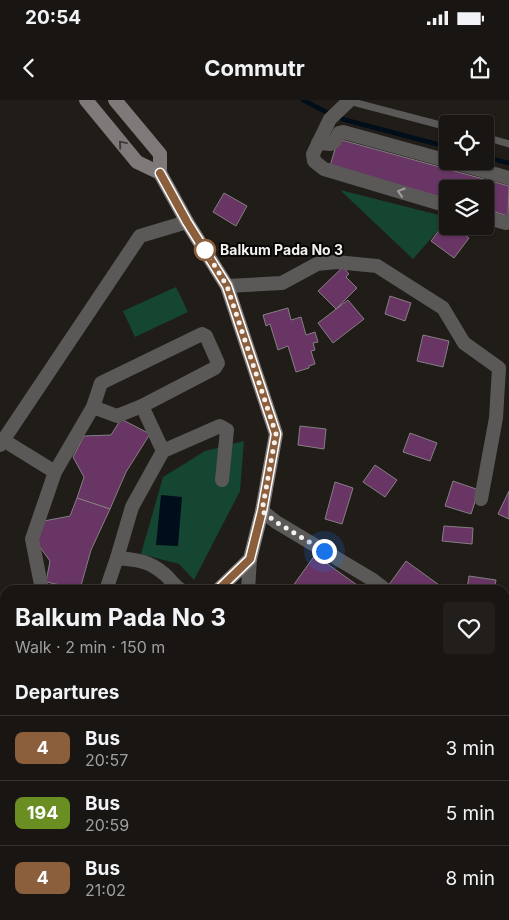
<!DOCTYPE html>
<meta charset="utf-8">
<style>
body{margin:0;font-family:Inter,sans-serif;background:#211e1b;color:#f1f3f6;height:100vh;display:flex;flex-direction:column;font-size:19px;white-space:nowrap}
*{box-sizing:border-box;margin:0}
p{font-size:16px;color:#9f9f9f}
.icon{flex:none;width:28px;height:28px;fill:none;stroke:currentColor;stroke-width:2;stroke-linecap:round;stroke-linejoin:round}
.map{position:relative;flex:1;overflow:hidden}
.side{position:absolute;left:0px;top:485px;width:510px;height:335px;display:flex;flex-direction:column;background:#181512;border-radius:15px 15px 0 0;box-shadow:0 1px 4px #0004,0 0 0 1px #363432}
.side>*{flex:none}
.badge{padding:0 10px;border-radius:8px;font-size:18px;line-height:32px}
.fabs{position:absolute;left:439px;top:15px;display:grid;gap:10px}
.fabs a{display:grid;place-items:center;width:55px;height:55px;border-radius:5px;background:#181512;box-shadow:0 1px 4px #0004,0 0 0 1px #363432;font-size:25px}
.you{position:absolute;width:25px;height:25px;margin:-12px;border:4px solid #fff;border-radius:50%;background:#1a73e8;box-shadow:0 0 0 8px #1a73e833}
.map>.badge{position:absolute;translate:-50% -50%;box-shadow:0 0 0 2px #fff}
h2{padding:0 15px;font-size:19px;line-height:45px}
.round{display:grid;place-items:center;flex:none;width:52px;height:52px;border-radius:5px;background:#211e1b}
.head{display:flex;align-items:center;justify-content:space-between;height:85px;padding:0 15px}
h1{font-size:24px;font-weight:700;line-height:38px}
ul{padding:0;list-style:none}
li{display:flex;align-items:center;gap:15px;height:65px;padding:0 15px;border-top:1px solid #363432}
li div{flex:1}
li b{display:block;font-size:19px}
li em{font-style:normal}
li .badge{min-width:55px;font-weight:700;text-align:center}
.status{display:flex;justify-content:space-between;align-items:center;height:35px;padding:0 25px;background:#181512;direction:ltr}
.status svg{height:14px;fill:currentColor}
header{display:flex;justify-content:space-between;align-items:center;height:65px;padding:0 15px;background:#181512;font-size:22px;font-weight:700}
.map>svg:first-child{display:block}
.green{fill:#154632}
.water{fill:#000d1a}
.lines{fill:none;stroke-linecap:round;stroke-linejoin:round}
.stream{stroke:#000d1a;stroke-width:4.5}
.building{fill:#683564;stroke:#847f83}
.service{stroke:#5b5858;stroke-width:7}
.minor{stroke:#5b5858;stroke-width:14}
.secondary{stroke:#7f7a7a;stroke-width:14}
.oneway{stroke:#3e3b3a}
.oneway2{stroke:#a09d9c}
.line-casing{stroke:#fff;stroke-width:11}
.line{stroke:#8b5e3c;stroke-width:8}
.walk{stroke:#f4f1ee;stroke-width:5;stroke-dasharray:0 9}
.stop-dot{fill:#fff;stroke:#8b5e3c;stroke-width:2.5}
.labels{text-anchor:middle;stroke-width:4;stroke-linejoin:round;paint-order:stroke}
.stop-label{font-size:14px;font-weight:bold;fill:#f4f1ee;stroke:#080706;text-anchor:start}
</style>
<div class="status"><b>20:54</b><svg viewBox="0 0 49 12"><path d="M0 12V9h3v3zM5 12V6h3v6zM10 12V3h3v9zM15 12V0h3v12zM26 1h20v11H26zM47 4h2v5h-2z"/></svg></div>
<header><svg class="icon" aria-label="back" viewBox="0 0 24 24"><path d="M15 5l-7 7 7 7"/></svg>Commutr<svg class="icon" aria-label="share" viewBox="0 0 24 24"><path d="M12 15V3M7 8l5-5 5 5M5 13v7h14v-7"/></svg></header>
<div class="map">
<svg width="509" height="820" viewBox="0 0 509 820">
<rect width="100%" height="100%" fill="#201c18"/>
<g class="green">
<polygon points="340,90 447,117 447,120 413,159"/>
<polygon points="176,187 188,212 135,237 123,211"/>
<polygon points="244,341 240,391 194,480 179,464 141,454 163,377 205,351"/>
</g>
<polygon class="water" points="161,395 182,397 178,446 156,445"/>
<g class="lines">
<g class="stream">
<polyline points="303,0 326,12"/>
<polyline points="342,19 448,47"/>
<polyline points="485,57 509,63"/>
</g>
</g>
<g class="building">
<polygon points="338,39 509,86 508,116 485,109 485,89 448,89 448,99 330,66"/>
<polygon points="224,93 247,106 236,126 213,112"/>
<polygon points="446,121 448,126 453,126 469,138 454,158 431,141"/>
<polygon points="343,167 349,174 346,177 357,188 336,209 318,191"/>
<polygon points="390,196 411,203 405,221 385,214"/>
<polygon points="348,200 364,219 333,243 318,223"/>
<polygon points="288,208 291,220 301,217 306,235 315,232 318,242 313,243 315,250 311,251 315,264 309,266 309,268 296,272 288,246 278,250 270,224 266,226 263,215"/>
<polygon points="423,235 449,241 443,267 417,261"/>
<polygon points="121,319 150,334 126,372 110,409 77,398 84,377 73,357 84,336 111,335"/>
<polygon points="300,326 326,329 324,349 298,345"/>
<polygon points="410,333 437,343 430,361 403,352"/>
<polygon points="375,365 397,380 385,397 363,382"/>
<polygon points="453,381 479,390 471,414 445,406"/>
<polygon points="335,382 353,388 342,424 325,419"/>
<polygon points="509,391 509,419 498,414"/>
<polygon points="77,398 110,409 91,450 80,489 46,482 50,461 37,443 44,421 70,416"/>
<polygon points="444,426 473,428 472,444 442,441"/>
<polygon points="315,455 364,490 290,490"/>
<polygon points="406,461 446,490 394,490 388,486"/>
<polygon points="469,476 496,480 494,490 467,489"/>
<polygon points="505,625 509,627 509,696 505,706"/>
<polygon points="1,668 5,671 5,690 0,696"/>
<rect x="201" y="815" width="20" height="5"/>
</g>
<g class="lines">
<g class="service">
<polyline points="349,1 448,27"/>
<polyline points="485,37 509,44"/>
<polyline points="188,816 199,817 199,815"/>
<polyline points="83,820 85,815"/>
</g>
<g class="minor">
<polyline points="350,0 330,19 313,54 314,61 324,69 448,106"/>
<polyline points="318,43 331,44 335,41 339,33 343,32 448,61"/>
<polyline points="449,61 509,78"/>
<polyline points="485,117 506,123 509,121"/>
<polyline points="227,186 282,183 317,164 336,162 377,166 443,208 464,243 499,268 496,318 481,399"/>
<polyline points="93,307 101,283 202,234 206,236 218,263 215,268 142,306 163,351"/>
<polyline points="3,340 55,372"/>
<polyline points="0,345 140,136 187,122"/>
<polyline points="262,411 276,422 373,480 386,490"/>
<polyline points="42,490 32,439 55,372 93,307 117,316 142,306"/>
<polyline points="106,490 117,458"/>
<path d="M181,490C173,485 170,478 163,473C148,460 135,460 117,458L132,407L163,351L220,326L227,330L222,380"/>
<polyline points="248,490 250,459"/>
<polyline points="188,815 189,820"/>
</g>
<g class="secondary">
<polyline points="86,0 137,62 160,73"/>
<polyline points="115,0 160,54 160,73 187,122 227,186 276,334 262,411 250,459 218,490"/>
<polyline points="0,749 5,742"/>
</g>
</g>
<defs><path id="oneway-chevron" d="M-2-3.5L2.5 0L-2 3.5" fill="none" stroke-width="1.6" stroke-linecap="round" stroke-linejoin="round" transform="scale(1.25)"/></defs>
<use class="oneway" href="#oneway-chevron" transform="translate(122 44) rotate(-130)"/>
<use class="oneway2" href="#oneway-chevron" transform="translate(401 92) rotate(-163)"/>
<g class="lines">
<defs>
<polyline id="line" points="160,73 187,122 227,186 276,334 262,411 250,459 218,490"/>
</defs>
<use href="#line" class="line-casing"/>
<use href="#line" class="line"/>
<polyline class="walk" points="205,150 227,186 276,334 262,411 276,422 324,451"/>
</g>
<circle class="stop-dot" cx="205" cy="150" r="10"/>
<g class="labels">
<g class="stop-label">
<text x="220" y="155">Balkum Pada No 3</text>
</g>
</g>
</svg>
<div class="fabs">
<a><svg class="icon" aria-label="locate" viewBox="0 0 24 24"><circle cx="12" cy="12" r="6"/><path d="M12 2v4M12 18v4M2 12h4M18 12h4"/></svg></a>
<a><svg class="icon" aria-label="layers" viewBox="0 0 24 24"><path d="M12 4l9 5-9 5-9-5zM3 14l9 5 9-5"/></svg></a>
</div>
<div class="you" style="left:324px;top:451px"></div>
<section class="side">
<div class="head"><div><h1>Balkum Pada No 3</h1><p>Walk · 2 min · 150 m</p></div><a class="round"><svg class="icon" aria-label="heart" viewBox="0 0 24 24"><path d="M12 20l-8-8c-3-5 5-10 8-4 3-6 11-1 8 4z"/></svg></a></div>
<h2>Departures</h2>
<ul>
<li><span class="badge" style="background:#8b5e3c;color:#fff">4</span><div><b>Bus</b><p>20:57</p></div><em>3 min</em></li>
<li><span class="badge" style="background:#6b8e23;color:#fff">194</span><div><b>Bus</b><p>20:59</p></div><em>5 min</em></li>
<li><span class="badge" style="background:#8b5e3c;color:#fff">4</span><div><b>Bus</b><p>21:02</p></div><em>8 min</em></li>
</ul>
</section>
</div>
